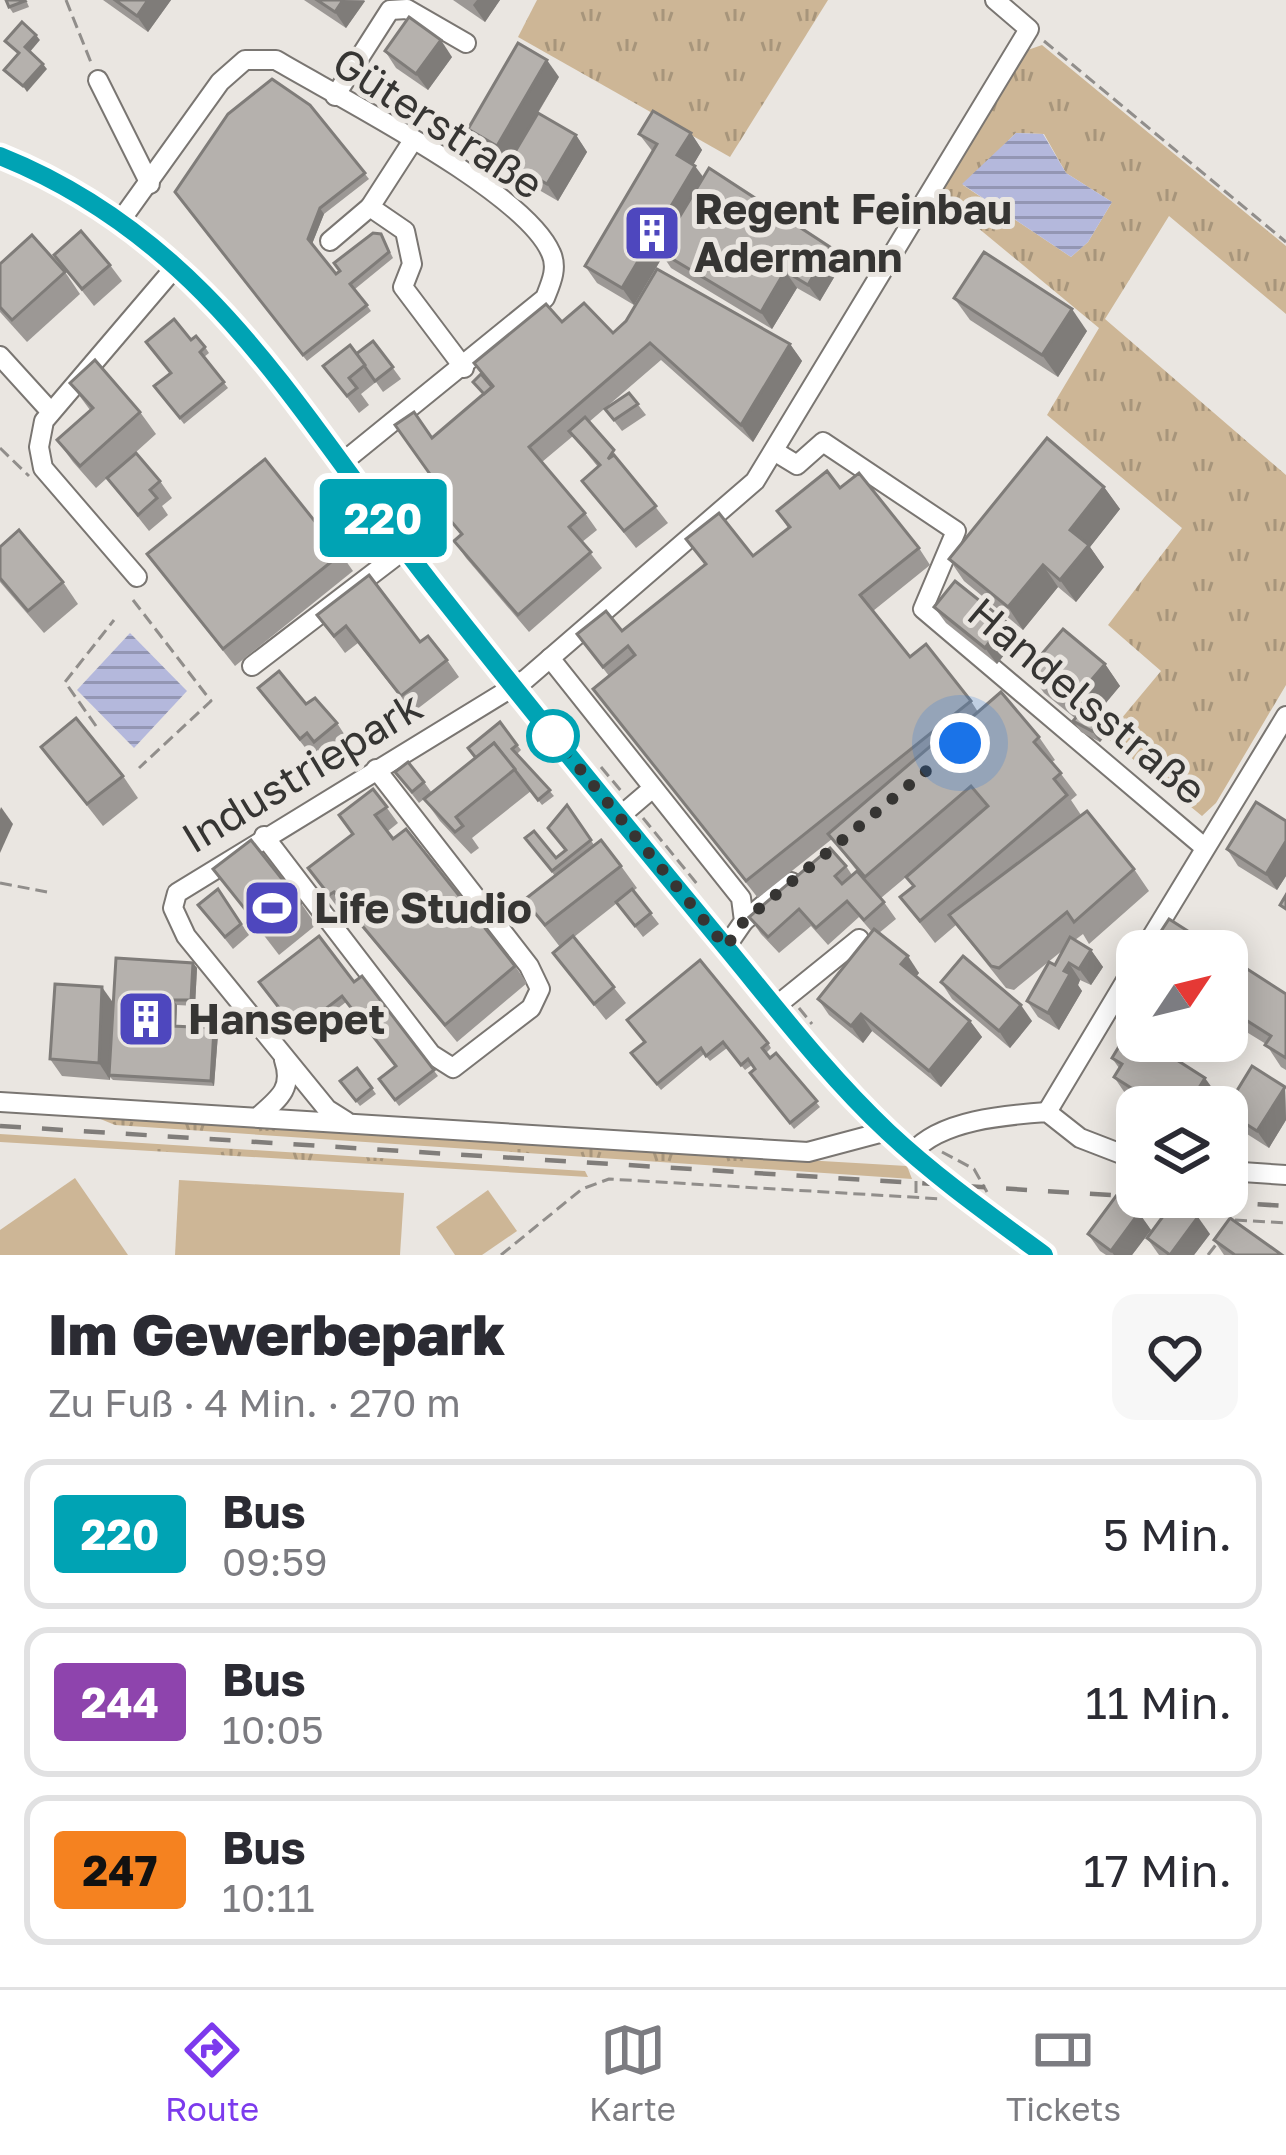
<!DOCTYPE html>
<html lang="de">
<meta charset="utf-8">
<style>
body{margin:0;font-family:"Golos Text",sans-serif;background:#f7f7f7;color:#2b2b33;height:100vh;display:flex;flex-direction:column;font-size:45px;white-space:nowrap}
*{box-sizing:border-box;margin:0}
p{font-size:39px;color:#7c7c81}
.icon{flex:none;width:66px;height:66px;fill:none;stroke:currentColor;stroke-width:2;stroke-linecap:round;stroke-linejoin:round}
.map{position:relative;height:1255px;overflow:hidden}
.panel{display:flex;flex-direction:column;background:#fff;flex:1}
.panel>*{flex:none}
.badge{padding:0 24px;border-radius:9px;font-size:42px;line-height:78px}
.needle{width:78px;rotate:55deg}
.controls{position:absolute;left:1116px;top:930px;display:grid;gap:24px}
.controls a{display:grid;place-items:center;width:132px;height:132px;border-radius:24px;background:#fff;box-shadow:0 6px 30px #0003;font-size:60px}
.you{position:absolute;width:60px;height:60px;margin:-30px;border:9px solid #fff;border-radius:50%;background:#1a73e8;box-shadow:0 0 0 18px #1a73e833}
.map>.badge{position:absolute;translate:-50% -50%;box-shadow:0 0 0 6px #fff}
.round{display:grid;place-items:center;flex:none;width:126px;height:126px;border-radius:24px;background:#f7f7f7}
.overview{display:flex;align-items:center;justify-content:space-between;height:204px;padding:0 48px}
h1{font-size:57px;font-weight:800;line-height:90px}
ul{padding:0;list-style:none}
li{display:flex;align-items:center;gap:36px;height:150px;margin:0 24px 18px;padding:0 24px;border:6px solid #e1e1e2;border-radius:24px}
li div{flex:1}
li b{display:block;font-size:45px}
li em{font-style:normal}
li .badge{min-width:132px;font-weight:700;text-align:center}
.dock{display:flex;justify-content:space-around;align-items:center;height:168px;border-top:3px solid #e1e1e2;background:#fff;font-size:33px;color:#7c7c81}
.dock a{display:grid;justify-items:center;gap:6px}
.dock .active{color:#7c3aed}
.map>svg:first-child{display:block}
.grass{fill:url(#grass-tufts);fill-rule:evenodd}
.pitch{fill:#cdb696}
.water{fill:url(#water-rules)}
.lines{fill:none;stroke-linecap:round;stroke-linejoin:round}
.minor-casing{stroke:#7a7672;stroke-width:22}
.path{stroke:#918e8b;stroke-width:3;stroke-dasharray:12 6;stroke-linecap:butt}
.minor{stroke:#fff;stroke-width:18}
.rail{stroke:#807d7a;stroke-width:4.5;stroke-dasharray:21 21;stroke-linecap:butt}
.wall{fill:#9c9895;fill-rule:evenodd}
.shaded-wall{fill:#7f7c79}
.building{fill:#b5b1ad;stroke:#7f7c79;stroke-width:3}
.line-casing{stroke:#fff;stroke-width:27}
.line{stroke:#00a3b4;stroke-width:18}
.walk{stroke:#363533;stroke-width:12;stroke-dasharray:0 21.6}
.stop-dot{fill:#fff;stroke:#00a3b4;stroke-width:6}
.labels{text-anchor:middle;stroke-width:10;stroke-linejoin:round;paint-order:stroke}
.street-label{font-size:42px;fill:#363533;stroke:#eae6e1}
.poi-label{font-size:42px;font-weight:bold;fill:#363533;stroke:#eae6e1;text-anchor:start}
</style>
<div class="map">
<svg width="1286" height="1255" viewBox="0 0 1286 1255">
<defs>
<pattern id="grass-tufts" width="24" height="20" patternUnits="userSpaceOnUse" patternTransform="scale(3)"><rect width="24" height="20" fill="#cdb696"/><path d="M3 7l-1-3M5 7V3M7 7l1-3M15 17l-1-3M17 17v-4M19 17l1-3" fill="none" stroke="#a7957b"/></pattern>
<pattern id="water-rules" width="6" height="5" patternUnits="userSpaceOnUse" patternTransform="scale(3)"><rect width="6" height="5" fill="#b4b8dc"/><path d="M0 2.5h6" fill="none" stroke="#9396b3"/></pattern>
</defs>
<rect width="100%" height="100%" fill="#eae6e1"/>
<g class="grass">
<polygon points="537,0 828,0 730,157 518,37"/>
<path d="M1042,45L1286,246V314L1169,216L1105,319L1286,475V685L1216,803L1202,816L1106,737L1161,671L1108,625L1182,528L1047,415L1099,328L937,194L1025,51ZM1016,133L1044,134L1066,173L1112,202L1088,242L1071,257L963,185Z"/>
<polygon points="98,1118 907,1166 912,1179 115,1125"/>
<polygon points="0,1134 585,1171 588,1177 0,1142"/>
</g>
<g class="pitch">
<polygon points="75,1178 128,1255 0,1255 0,1230"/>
<polygon points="179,1180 404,1193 400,1255 175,1255"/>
<polygon points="488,1190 517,1231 482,1255 455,1255 436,1227"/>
</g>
<g class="water">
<polygon points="1016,133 1043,134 1066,173 1112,202 1088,242 1071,257 962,184"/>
<polygon points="130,633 187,691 134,748 77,690"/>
</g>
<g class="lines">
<defs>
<g id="minor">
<polyline points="98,80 150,184"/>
<polyline points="335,96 390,10 407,9 466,43"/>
<polyline points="412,142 370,207 405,231 412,264 403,287 464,368"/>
<path d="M0,156C209,238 310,429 442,596C529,708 619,818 710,927C767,996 822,1070 888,1132C936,1177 991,1216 1044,1255"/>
<path d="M121,220L220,82L245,60H276C338,97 525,191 551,253C558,268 551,283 545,298L343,462"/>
<polyline points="330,241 370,207"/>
<polyline points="0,356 51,412"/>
<polyline points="774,451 797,465 823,442 956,531 923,609 1204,847"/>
<polyline points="137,577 43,468 39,447 44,421 177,265"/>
<polyline points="550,658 741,898 744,921 726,947"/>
<polyline points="252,666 405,549"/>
<polyline points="933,765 981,726"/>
<polyline points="619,817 653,788"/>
<polyline points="264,836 431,1054 453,1068 531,1008 540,989 529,966 376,769"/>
<polyline points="744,921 791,882"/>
<polyline points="1143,951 1286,716"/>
<polyline points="776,1006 859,939"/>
<polyline points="0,1102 808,1152 887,1131"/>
<polyline points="1047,1112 1137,962"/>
<path d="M260,1115C281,1097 293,1087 284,1060"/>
<polyline points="346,1121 327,1109 186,936 173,908 177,893 526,679 755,481 1029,29 995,0"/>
<path d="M912,1153C940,1120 1006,1115 1047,1112L1080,1138L1137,1160"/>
<polyline points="1227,1171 1286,1175"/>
</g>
</defs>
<use href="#minor" class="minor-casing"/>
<g class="path">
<polyline points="66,0 92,65"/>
<polyline points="1044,41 1286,242"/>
<polyline points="0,448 29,476"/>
<polyline points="133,600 211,701 139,768"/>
<polyline points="96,726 65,682 114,620"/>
<polyline points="601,767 622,792"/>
<polyline points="643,818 698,885"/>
<polyline points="0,883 47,892"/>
<polyline points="799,1008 812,1024"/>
<polyline points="942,1152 974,1169 987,1192"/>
<polyline points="916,1181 916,1197"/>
<polyline points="1235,1220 1286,1223"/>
<polyline points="501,1255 582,1189 609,1179 943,1199"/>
<polyline points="1208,1255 1218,1242"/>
</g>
<use href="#minor" class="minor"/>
<polyline class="rail" points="0,1126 1286,1206"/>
</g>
<g class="wall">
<polygon points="26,0 29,7 13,13 9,7"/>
<polygon points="103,0 171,0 148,32"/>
<polygon points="304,0 364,0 365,1 346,28"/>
<polygon points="453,0 500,0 485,22"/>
<polygon points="385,51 452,57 428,90 396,68"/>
<polygon points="559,77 538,113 576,135 587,152 558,201 520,179 509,162 479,145 468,129"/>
<polygon points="310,105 369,179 324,214 312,244 336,274 381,234 393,258 355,289 371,311 307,361 175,192"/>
<polygon points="691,133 702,150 693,165 703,178 830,247 842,264 820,301 797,288 772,329 671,268 663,256 634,305 597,283 585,266 653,152 639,134"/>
<polygon points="54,255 110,265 122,281 94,306"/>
<polygon points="0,264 65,272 80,294 27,342 0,312"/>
<polygon points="954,298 1087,331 1058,377 970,320"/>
<polygon points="562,322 613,333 790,344 802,361 753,442 661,360 589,422 668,523 636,548 582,481 598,467 573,436 542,462 585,513 597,530 582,542 602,568 529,632 466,558 454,541 461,535 427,493 437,484 483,394 482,375 474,363"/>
<polygon points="191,340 205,347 209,353 204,357 228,388 184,424 154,386 171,373"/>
<polygon points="373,341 401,379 383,392 376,382 361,394 369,405 359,413 323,366 356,354"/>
<polygon points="70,383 140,412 156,434 96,488 73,462 57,440 90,410"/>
<polygon points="629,393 646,415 622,431 605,409"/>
<polygon points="107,478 160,481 172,498 162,506 168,515 149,531"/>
<polygon points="1104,487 1120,509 1090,547 1104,567 1076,602 1058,587 1023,630 964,581 949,559"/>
<path d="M840,488L919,548L930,565L873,611L910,657L971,701L978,712L1039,737L1055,760L1052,762L1077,795L1071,800L1081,815L1134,869L1149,891L1089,944L1083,934L1075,940L1091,950L1103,967L1091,985L1080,980L1078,985L1082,991L1059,1030L1038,1017L1027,1001L1055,965L1063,950L1014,990L1006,988L956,925L935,943L900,897L913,887L906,877L881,898L896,919L879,933L919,973L916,976L970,1021L982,1037L941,1087L872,1031L863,1043L829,1015L818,999L872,932L859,917L828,945L811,926L779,953L761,934L749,917L846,866L852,875L857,871L832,839L758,898L593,689L609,676L577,634L622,631L705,565L686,539L753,556L788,528L777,511ZM960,736L977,759L967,767L949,746Z"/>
<polygon points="0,547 63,582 78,604 44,633 0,582"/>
<polygon points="147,554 341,554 353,571 235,666"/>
<polygon points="934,607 1017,638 997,664 946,623"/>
<polygon points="317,615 420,642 447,660 459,677 412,713 358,643 345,653"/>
<polygon points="1105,664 1120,686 1100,709 1114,725 1100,742 1081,732 1073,721 1076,719 1044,693 1028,670"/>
<polygon points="258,688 337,723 348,740 325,758 318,750 311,755"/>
<polygon points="500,722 521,750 517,754 554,796 542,805 531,791 472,838 479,848 471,854 440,821 424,799 419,803 395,772 424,782 432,793 475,758"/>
<polygon points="41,747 123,776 138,798 103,826"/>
<polygon points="373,789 398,823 388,831 515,966 527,983 457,1042 346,908 341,912 308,868 352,834"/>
<polygon points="567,805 594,845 621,866 637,888 633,891 659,924 643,937 617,903 574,937 626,1003 606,1020 553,953 560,947 524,900 555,876 525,838 556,858 566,850"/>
<polygon points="1286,821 1286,876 1277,890 1238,866 1227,849"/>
<polygon points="213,869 301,903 316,925 279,955"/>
<polygon points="218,889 249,935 233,949 198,905"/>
<polygon points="1227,956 1286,994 1286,1070 1281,1067 1266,1044 1227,1020"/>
<polygon points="193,963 197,968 195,1006 177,1005 176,1026 218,1034 214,1086 113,1080 110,1077 110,1080 62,1076 50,1059 113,1003"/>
<polygon points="362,976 438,1076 399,1106 379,1079 395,1066 346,1002 301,1037 259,982 354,982"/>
<polygon points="941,982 1032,1021 1010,1048 952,999"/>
<polygon points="645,1042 768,1043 771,1048 766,1053 770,1058 776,1053 820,1107 794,1129 750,1073 755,1069 752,1065 745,1070 727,1048 710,1061 704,1054 661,1090 631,1053"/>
<polygon points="1112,1058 1221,1100 1216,1107 1142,1107 1129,1099 1114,1077 1119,1068"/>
<polygon points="357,1068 376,1094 360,1106 340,1081"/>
<polygon points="1285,1087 1286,1120 1269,1148 1236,1127 1227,1114 1227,1107"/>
<polygon points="1139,1213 1151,1230 1132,1255 1106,1255 1100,1251 1088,1234"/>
<polygon points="1210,1234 1194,1255 1159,1255 1147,1238"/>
<polygon points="1214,1240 1282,1255 1224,1255"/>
</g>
<g class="shaded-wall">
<polygon points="148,0 171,0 148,32 137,16"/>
<polygon points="343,0 365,1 346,28 335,12"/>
<polygon points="477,0 500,0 485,22 473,5"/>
<polygon points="36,35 40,40 29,53 25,47"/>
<polygon points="441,40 452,57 428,90 416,74"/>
<polygon points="547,60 559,77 508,162 497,146"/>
<polygon points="43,64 47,69 27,92 23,86"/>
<polygon points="691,133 702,150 689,172 677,155"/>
<polygon points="576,135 587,152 558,201 547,184"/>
<polygon points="695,166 707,182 659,251 663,256 634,305 622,288"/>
<polygon points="320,208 324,214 312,244 308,239"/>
<polygon points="830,247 842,264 820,301 808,285"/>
<polygon points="785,271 797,288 772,329 761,312"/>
<polygon points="1072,309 1087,331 1058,377 1042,355"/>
<polygon points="790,344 802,361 753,442 741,425"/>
<polygon points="1104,487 1120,509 1090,547 1104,567 1076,602 1060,580 1070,530"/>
<polygon points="1043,565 1058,587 1023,630 1008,607"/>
<polygon points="1005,621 1017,638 997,664 985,648"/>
<polygon points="1105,664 1120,686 1086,727 1070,705"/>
<polygon points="1106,714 1114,725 1100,742 1092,731"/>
<polygon points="1,807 13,824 0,853 0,810"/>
<polygon points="1286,841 1286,876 1277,890 1266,874"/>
<polygon points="1091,950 1103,967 1091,985 1079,969"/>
<polygon points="908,956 919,973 913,981 901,964"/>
<polygon points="193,963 197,968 195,1006 191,1000"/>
<polygon points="1069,963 1080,980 1078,985 1082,991 1059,1030 1048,1013"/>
<polygon points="102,987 114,1004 110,1080 99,1063"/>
<polygon points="173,1000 177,1005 176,1032 172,1026"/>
<polygon points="1021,1005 1032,1021 1010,1048 999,1031"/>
<polygon points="861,1014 872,1031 863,1043 851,1026"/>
<polygon points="970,1021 982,1037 941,1087 929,1071"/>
<polygon points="214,1028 218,1034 214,1086 211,1081"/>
<polygon points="1205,1078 1221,1100 1216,1107 1187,1107"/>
<polygon points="1285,1087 1286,1120 1269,1148 1257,1131"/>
<polygon points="1139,1213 1151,1230 1132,1255 1114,1255 1111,1251"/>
<polygon points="1198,1217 1210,1234 1194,1255 1170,1255"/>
</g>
<g class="building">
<polygon points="6,0 24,0 25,1 9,7"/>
<polygon points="115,0 148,0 137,16"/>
<polygon points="317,0 343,0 335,12"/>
<polygon points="409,17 441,40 416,74 385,51"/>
<polygon points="22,22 36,35 25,47 43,64 23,86 4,70 19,53 5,41"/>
<polygon points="518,43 547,60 497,146 468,129"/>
<polygon points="272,79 310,105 365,173 320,208 308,239 336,274 340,271 334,263 373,233 381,234 389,252 350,284 367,305 303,355 175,192 228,114"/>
<polygon points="653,111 691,133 677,155 695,166 622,288 585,266 657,144 639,134"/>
<polygon points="538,113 576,135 547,184 509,162"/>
<polygon points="709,168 830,247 808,285 785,271 761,312 659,251"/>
<polygon points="81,231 110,265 82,289 54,255"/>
<polygon points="32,235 65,272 12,320 0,307 0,264"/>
<polygon points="984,252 1072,309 1042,355 954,298"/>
<polygon points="657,269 790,344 741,425 650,343 529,447 585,513 569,527 591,552 518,615 454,541 462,534 427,493 437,484 395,425 414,412 432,438 493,386 474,363 546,304 562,322 584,303 613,333 626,321"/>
<polygon points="174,319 191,340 196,336 205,347 200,352 224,382 180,418 154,386 171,373 146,342"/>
<polygon points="373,341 393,367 375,381 356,354"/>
<polygon points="350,345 365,365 349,378 357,388 347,396 323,366"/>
<polygon points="95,360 140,412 80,466 57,440 93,408 70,383"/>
<polygon points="481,374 492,387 484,394 473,382"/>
<polygon points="629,393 638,404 614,420 605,409"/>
<polygon points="585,417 614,450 608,459 614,455 656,506 624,531 582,481 600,465 569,431"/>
<polygon points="1047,438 1104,487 1070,530 1089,545 1060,580 1043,565 1008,607 949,559"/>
<polygon points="136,453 160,481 150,490 157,498 138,515 107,478"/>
<polygon points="265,459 341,554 223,649 147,554"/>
<polygon points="827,471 840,488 859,473 919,548 860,595 910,657 926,644 971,701 746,881 593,689 635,655 628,646 603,667 577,634 606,611 622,631 706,564 686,539 719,513 753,556 790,527 777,511"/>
<polygon points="19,530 63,582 28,611 0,578 0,547"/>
<polygon points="369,575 420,642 428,636 447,660 401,696 346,626 334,636 317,615"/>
<polygon points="955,581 1005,621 985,648 934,607"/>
<polygon points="1063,629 1105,664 1070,705 1028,670"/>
<polygon points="279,671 306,704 315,698 337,723 314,742 307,733 300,739 258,688"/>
<polygon points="1001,692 1039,737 1034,742 1061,773 1054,779 1067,795 920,921 900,897 914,886 906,877 988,806 971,786 865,877 828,834 941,737 967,767 979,757 956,731"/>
<polygon points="1090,701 1106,714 1092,731 1073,721"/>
<polygon points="76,718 123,776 87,804 41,747"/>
<polygon points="500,722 517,745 512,749 550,790 538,800 494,743 476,758 468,748"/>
<polygon points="494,743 515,769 456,817 463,826 455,832 424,799"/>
<polygon points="408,762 424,782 412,792 395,772"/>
<polygon points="373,789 387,807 375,815 393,839 406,829 515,966 445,1025 334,892 329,895 308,868 353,834 339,815"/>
<polygon points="1256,802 1286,821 1286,841 1266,874 1227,849"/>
<polygon points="567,805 591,840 552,871 525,838 534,831 556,858 566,850 548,828"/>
<polygon points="1087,811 1134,869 1074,922 1067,912 999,968 991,966 949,915"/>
<polygon points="251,840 301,903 264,933 213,869"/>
<polygon points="601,840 621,866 545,925 524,900"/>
<polygon points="830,848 846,866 835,876 842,884 857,871 884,902 864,920 847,901 816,928 799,909 768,937 749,917"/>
<polygon points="218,889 241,924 225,937 198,905"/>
<polygon points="632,889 651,913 635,926 616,902"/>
<polygon points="1286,895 1286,909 1280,905"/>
<polygon points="1169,919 1219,951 1148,951"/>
<polygon points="874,929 908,956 901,964 970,1021 929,1071 861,1014 851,1026 818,999"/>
<polygon points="319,936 354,982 362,976 434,1070 395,1100 379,1079 396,1066 342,996 297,1031 259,982"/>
<polygon points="573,936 614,987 594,1004 553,953"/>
<polygon points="1070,937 1091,950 1079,969 1069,963 1064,971 1070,974 1048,1013 1027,1001 1049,962 1055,965"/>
<polygon points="963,956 1021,1005 999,1031 941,982"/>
<polygon points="1227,956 1286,994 1286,1058 1265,1045 1271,1036 1227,1008"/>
<polygon points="116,958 193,963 191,1000 173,1000 172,1026 214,1028 211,1081 109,1075"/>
<polygon points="700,960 768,1043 762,1048 770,1058 776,1053 817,1101 790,1123 750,1073 755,1069 748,1059 741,1065 723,1042 706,1056 701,1048 657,1084 631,1053 645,1042 627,1020"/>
<polygon points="55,984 102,987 99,1063 50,1059"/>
<polygon points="1129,1030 1137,1034 1137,1041 1147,1041 1205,1078 1187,1107 1161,1107 1114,1077 1122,1064 1112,1058"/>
<polygon points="1252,1066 1285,1087 1257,1131 1227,1112 1227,1107"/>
<polygon points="357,1068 372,1088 356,1101 340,1081"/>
<polygon points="1116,1196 1139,1213 1111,1251 1088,1234"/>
<polygon points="1175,1200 1198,1217 1170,1255 1147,1238"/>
<polygon points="1230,1218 1282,1255 1235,1255 1214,1240"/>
</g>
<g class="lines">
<defs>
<path id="line" d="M0,156C210,240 299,415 430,582C524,701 619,818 715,934C771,1001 824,1072 888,1132C936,1177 991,1216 1044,1255"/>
</defs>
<use href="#line" class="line-casing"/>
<use href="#line" class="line"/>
<polyline class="walk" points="553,736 726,947 744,921 960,743"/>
</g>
<defs>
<symbol id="building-square" viewBox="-11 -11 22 22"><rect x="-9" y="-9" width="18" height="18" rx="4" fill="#4e47be" stroke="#eae6e1"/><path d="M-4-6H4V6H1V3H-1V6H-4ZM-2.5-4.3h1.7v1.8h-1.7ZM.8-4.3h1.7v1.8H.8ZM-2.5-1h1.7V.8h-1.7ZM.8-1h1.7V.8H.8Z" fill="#fff"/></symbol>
<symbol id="stadium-square" viewBox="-11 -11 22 22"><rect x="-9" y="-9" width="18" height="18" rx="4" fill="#4e47be" stroke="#eae6e1"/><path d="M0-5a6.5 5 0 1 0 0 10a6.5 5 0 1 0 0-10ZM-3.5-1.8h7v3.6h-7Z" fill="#fff"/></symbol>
</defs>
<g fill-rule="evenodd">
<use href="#building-square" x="619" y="200" width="66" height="66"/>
<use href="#stadium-square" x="239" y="875" width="66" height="66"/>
<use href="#building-square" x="113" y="986" width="66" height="66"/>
</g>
<circle class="stop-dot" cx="553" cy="736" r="24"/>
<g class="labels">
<g class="street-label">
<text transform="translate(438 123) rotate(33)" y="15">Güterstraße</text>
<text transform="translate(1087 701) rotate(40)" y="15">Handelsstraße</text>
<text transform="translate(302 772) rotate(-31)" y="15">Industriepark</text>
</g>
<g class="poi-label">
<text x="694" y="224">Regent Feinbau<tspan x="694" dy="48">Adermann</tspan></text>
<text x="314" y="923">Life Studio</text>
<text x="188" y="1034">Hansepet</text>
</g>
</g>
</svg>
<div class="controls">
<a><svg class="needle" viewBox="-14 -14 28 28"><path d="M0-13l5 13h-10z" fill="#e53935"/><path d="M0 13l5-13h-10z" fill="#7c7c81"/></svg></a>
<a><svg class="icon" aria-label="layers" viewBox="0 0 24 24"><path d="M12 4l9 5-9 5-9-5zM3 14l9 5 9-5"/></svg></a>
</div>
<div class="you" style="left:960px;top:743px"></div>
<b class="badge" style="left:383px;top:518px;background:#00a3b4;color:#fff">220</b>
</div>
<section class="panel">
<div class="overview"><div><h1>Im Gewerbepark</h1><p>Zu Fuß · 4 Min. · 270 m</p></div><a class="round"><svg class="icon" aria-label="heart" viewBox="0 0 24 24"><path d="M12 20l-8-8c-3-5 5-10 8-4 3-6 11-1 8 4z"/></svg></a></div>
<ul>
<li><span class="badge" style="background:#00a3b4;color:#fff">220</span><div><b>Bus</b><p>09:59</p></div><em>5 Min.</em></li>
<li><span class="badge" style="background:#8e44ad;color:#fff">244</span><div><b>Bus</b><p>10:05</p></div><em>11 Min.</em></li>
<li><span class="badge" style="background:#f58220;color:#111">247</span><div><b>Bus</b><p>10:11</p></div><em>17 Min.</em></li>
</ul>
</section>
<nav class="dock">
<a class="active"><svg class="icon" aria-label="directions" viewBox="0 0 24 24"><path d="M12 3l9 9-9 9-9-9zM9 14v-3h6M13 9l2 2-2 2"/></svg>Route</a>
<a><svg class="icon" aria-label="map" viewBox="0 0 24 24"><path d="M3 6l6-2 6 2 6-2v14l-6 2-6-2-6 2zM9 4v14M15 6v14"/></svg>Karte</a>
<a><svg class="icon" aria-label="tickets" viewBox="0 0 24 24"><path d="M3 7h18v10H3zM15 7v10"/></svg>Tickets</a>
</nav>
